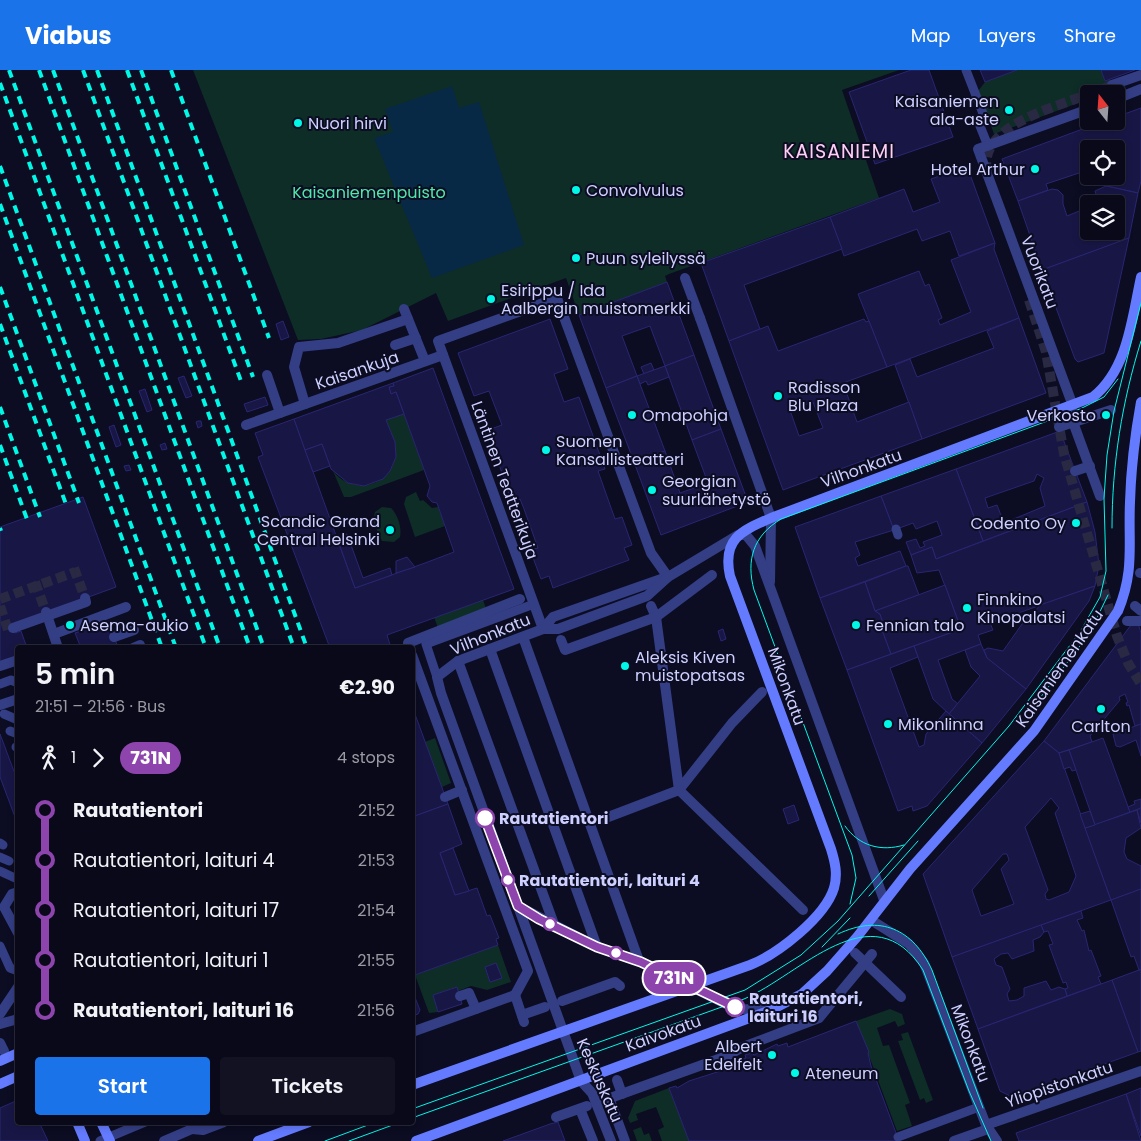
<!DOCTYPE html>
<meta charset="utf-8">
<style>
body{margin:0;font-family:Poppins,sans-serif;background:#121223;color:#f1f3f6;height:100vh;display:flex;flex-direction:column;font-size:19px;white-space:nowrap}
*{box-sizing:border-box;margin:0}
p{font-size:16px;color:#999aa2}
.icon{flex:none;width:28px;height:28px;fill:none;stroke:currentColor;stroke-width:2;stroke-linecap:round;stroke-linejoin:round}
.map{position:relative;flex:1;overflow:hidden}
.drawer{position:absolute;left:15px;top:575px;width:400px;height:480px;display:flex;flex-direction:column;background:#09091a;border-radius:5px;box-shadow:0 2px 8px #0003,0 0 0 1px #292a39}
.drawer>*{flex:none}
.badge{padding:0 10px;border-radius:16px;font-size:18px;line-height:32px}
.needle{width:32px;rotate:343deg}
.fabs{position:absolute;left:1080px;top:15px;display:grid;gap:10px}
.fabs a{display:grid;place-items:center;width:45px;height:45px;border-radius:5px;background:#09091a;box-shadow:0 2px 8px #0003,0 0 0 1px #292a39;font-size:25px}
.map>.badge{position:absolute;translate:-50% -50%;box-shadow:0 0 0 2px #fff}
.legs{display:flex;align-items:center;gap:8px;height:55px;padding:0 20px;font-size:16px}
.legs p{margin-inline-start:auto}
.head{display:flex;align-items:center;justify-content:space-between;height:85px;padding:0 20px}
h1{font-size:28px;font-weight:600;line-height:38px}
.action{display:flex;gap:10px;margin-top:auto;padding:10px 20px}
.action a{flex:1;height:58px;border-radius:5px;background:#1a73e8;color:#fff;font-size:20px;font-weight:600;line-height:58px;text-align:center}
.action a+a{background:#121223;color:#f1f3f6}
ul{padding:0 20px;list-style:none}
li{display:flex;align-items:center;gap:18px;height:50px;font-size:19px}
li i{display:grid;place-items:center;width:8px;height:100%;margin:0 6px;background:currentColor}
li i::after{content:'';width:12px;height:12px;margin:-6px;border:4px solid;border-radius:50%;background:#09091a}
li p{margin-inline-start:auto}
li:first-child i{background:linear-gradient(#0000 50%,currentColor 0)}
li:last-child i{background:linear-gradient(currentColor 50%,#0000 0)}
header{display:flex;align-items:center;gap:30px;box-sizing:border-box;height:70px;padding:0 25px;background:#1a73e8;color:#fff}
header strong{font-size:24px}
nav{display:flex;gap:28px;margin-inline-start:auto;font-size:18px}
.map>svg:first-child{display:block}
.green{fill:#0e2d27}
.water{fill:#072946}
.building{fill:#181645;stroke:#292673;fill-rule:evenodd}
.lines{fill:none;stroke-linecap:round;stroke-linejoin:round}
.pedestrian-tunnel{stroke:#292943;stroke-width:10;stroke-dasharray:10 5;stroke-linecap:butt}
.minor-tunnel{stroke:#292943;stroke-width:10;stroke-dasharray:10 5;stroke-linecap:butt}
.service{stroke:#333e85;stroke-width:9}
.pedestrian{stroke:#333e85;stroke-width:10}
.minor{stroke:#333e85;stroke-width:10}
.secondary{stroke:#647bff;stroke-width:10}
.tram{stroke:#00f8e7;stroke-width:1}
.rail{stroke:#00f8e7;stroke-width:4;stroke-dasharray:8 6;stroke-linecap:butt}
.line-1-casing{stroke:#fff;stroke-width:11}
.line-1{stroke:#8e44ad;stroke-width:8}
.poi-dot{fill:#00f8e7;stroke:#0c0c22;stroke-width:2}
.stop-1-dot{fill:#fff;stroke:#8e44ad;stroke-width:2.5}
.labels{text-anchor:middle;stroke-width:4;stroke-linejoin:round;paint-order:stroke}
.poi-label{font-size:16px;fill:#cdd0ff;stroke:#0c0c22;text-anchor:start}
.park-label{font-size:16px;fill:#50e8a8;stroke:#0c0c22}
.street-label{font-size:16px;fill:#cdd0ff;stroke:#0c0c22}
.stop-label{font-size:16px;font-weight:bold;fill:#cdd0ff;stroke:#0c0c22;text-anchor:start}
.quarter-label{font-size:19px;letter-spacing:1px;fill:#ffcff6;stroke:#0c0c22}
</style>
<header>
<strong>Viabus</strong>
<nav><a>Map</a><a>Layers</a><a>Share</a></nav>
</header>
<div class="map">
<svg width="1141" height="1071" viewBox="0 0 1141 1071">
<rect width="100%" height="100%" fill="#0c0c22"/>
<g class="green">
<polygon points="193,0 899,0 842,20 879,128 669,204 665,206 667,212 579,245 566,208 448,251 436,223 362,260 321,269 298,270"/>
<polygon points="1017,0 1101,0 1105,11 1110,9 1114,20 1104,24 1089,24 1089,29 994,64 978,21 985,12"/>
<path d="M404,344L424,400L351,427H344L333,401C350,424 390,419 395,387C397,374 391,362 386,350Z"/>
<polygon points="416,422 420,431 423,430 432,438 438,437 445,456 415,467 404,434 406,427"/>
<path d="M382,437L391,438C398,445 402,458 400,467L394,472L382,471L373,451L375,442Z"/>
<polygon points="483,530 487,541 438,558 434,547"/>
<polygon points="435,668 451,713 442,717 425,672"/>
<polygon points="498,875 511,912 487,920 471,916 458,921 456,917 433,925 438,942 429,943 415,905"/>
<polygon points="890,939 902,944 905,954 898,957 895,951 877,958 883,976 889,975 910,1033 905,1035 912,1056 897,1061 856,951"/>
<polygon points="908,962 933,1030 926,1033 924,1028 920,1030 898,971 903,970 901,964"/>
<polygon points="669,1018 689,1071 662,1071 658,1060 664,1057 656,1037 636,1044 638,1050 630,1053 628,1048 635,1031"/>
<polygon points="641,1057 644,1065 649,1063 652,1071 637,1071 633,1060"/>
</g>
<polygon class="water" points="452,16 459,38 479,32 524,175 432,208 374,68 393,62 385,39"/>
<g class="building">
<polygon points="911,0 929,0 953,67 875,94 849,22"/>
<polygon points="980,0 1017,0 985,12"/>
<polygon points="1101,0 1135,0 1105,11"/>
<path d="M1141,38V111L1138,123L1098,114V111L1080,106L1079,103L1046,114L1048,120L1018,131L1002,89L1104,51H1116V47ZM1089,79H1116V106H1089Z"/>
<polygon points="967,96 995,173 959,186 950,161 922,171 917,159 844,186 830,147 904,119 913,142 940,132 931,109"/>
<polygon points="1106,116 1138,123 1129,168 1042,200 1018,131 1052,119 1058,120 1063,125 1063,134 1067,146 1089,137 1089,161 1116,161 1116,134 1099,134 1095,121"/>
<polygon points="830,147 842,179 744,215 760,259 729,271 701,193"/>
<polygon points="1129,168 1104,283 1078,292 1075,289 1042,200"/>
<polygon points="995,173 994,179 1019,248 887,297 858,224 919,201 925,216 929,214 942,248 938,250 940,255 971,242 951,190"/>
<polygon points="667,212 694,285 665,296 650,256 622,266 637,306 606,318 579,245"/>
<polygon points="1019,248 1046,323 922,369 895,295 910,289 917,307 994,278 987,261"/>
<polygon points="550,249 568,299 554,304 564,332 579,327 605,399 598,401 615,449 622,447 632,475 624,478 629,490 553,518 549,506 541,509 530,480 538,478 524,439 520,429 512,432 496,386 488,360 502,355 489,321 474,326 458,283"/>
<path d="M864,249L866,252L869,251L887,297L843,313L857,352L909,332L922,369L783,420L729,271L768,256L778,281ZM813,332L823,358L799,366L790,340Z"/>
<polygon points="283,251 289,267 281,270 276,254"/>
<polygon points="694,285 721,359 692,370 665,296"/>
<polygon points="651,293 654,300 644,304 641,297"/>
<polygon points="665,296 669,307 648,315 646,311 640,314 637,306"/>
<polygon points="433,298 514,519 387,565 391,578 330,578 258,387 263,385 255,363 294,349 355,518 425,493 454,482 437,433 432,432 427,426 430,416 396,322 391,324 389,317 394,316 393,313"/>
<polygon points="184,306 192,326 186,328 178,308"/>
<polygon points="637,306 665,381 634,392 606,318"/>
<polygon points="393,313 394,316 389,317 391,324 396,322 404,344 386,350 395,372 396,387 390,401 383,409 364,416 348,413 331,399 322,374 305,380 294,349"/>
<polygon points="145,319 152,340 147,342 139,321"/>
<polygon points="265,327 268,335 247,342 244,334"/>
<polygon points="198,351 201,351 202,356 198,358 196,352"/>
<polygon points="114,355 121,375 116,377 109,357"/>
<polygon points="721,359 748,432 661,465 634,392 665,381 680,423 708,413 692,370"/>
<path d="M1060,361L1087,432L983,471L956,399ZM1037,404L1044,408L1040,418L1045,436L1004,453L997,435L988,438L985,428L1034,411Z"/>
<polygon points="165,373 167,379 162,380 160,375"/>
<polygon points="322,374 330,396 313,402 305,380"/>
<polygon points="129,395 131,400 126,401 124,396"/>
<polygon points="956,399 983,471 936,489 932,477 911,485 906,472 916,469 920,478 925,476 923,472 942,465 937,451 916,459 913,453 894,460 881,426"/>
<polygon points="881,426 894,460 855,472 860,485 855,488 858,496 900,481 906,496 820,528 795,457"/>
<polygon points="83,427 116,517 12,555 15,563 21,561 27,578 18,578 18,586 0,592 0,457"/>
<polygon points="1087,432 1095,462 1099,495 1095,516 990,553 993,560 978,565 981,574 938,590 952,629 958,634 949,644 933,629 914,576 961,559 939,500 917,503 911,485 932,477 936,489"/>
<polygon points="347,464 363,508 390,498 392,505 355,518 337,468"/>
<polygon points="407,487 415,497 396,503 396,491"/>
<polygon points="906,496 908,496 919,525 875,541 865,512"/>
<polygon points="865,512 875,541 880,544 883,553 881,557 891,584 847,600 820,528"/>
<polygon points="945,515 961,559 891,584 881,557 883,553 880,544 875,541"/>
<polygon points="1095,516 1089,531 1026,619 987,588 984,580 988,578 1003,581 1027,547 1032,545 1040,535"/>
<polygon points="109,551 118,578 81,578 75,563"/>
<polygon points="1138,553 1141,563 1141,654 1135,656 1129,635 1127,636 1126,633 1128,632 1125,624 1119,627 1120,630 1090,666 1092,672 1059,683 1044,671 1131,555"/>
<polygon points="723,559 726,569 721,571 718,561"/>
<polygon points="981,574 987,588 1026,619 982,673 949,644 980,606 971,597 965,580"/>
<polygon points="914,576 918,587 890,598 919,677 924,675 926,664 946,641 982,673 927,736 913,741 912,736 898,741 847,600"/>
<polygon points="412,636 448,734 412,747"/>
<polygon points="1141,654 1141,686 1136,670 1120,677 1116,676 1113,664"/>
<polygon points="0,664 18,712 18,755 0,707"/>
<polygon points="1103,668 1130,742 1095,755 1069,680"/>
<path d="M1044,671L1059,683L1111,830L952,887L923,804ZM1051,728L1059,738L1055,743L1076,806L1069,822L1049,830L1046,829L1045,824L1048,820L1025,757ZM1003,784H1007L1009,790L1001,799L1014,834L981,846L972,820Z"/>
<polygon points="1069,680 1076,700 1072,701 1070,697 1064,699 1059,683"/>
<polygon points="1141,729 1141,738 1130,742 1128,737 1135,734 1134,731"/>
<polygon points="448,734 462,774 440,783 455,825 477,818 487,846 490,845 499,868 496,869 498,875 412,906 412,747"/>
<polygon points="794,735 799,750 788,754 783,739"/>
<polygon points="1141,738 1141,753 1137,740"/>
<polygon points="1137,740 1141,758 1126,768 1124,782 1127,789 1141,796 1141,819 1111,830 1085,758"/>
<polygon points="1090,741 1095,755 1085,758 1080,744"/>
<polygon points="453,778 469,821 455,825 440,783"/>
<polygon points="1141,819 1141,900 1139,900 1134,886 1131,887 1111,830"/>
<polygon points="1081,841 1083,848 1077,850 1082,861 1084,860 1089,881 1091,880 1101,906 1098,907 1101,914 1067,926 1065,919 1068,918 1066,912 1063,913 1049,875 1053,874 1048,861 1044,862 1041,855"/>
<polygon points="1041,855 1044,862 1040,867 1033,870 1034,881 1012,889 1008,883 1001,884 994,889 996,895 1002,897 1010,919 1007,924 1009,931 1017,930 1024,926 1024,918 1046,911 1051,920 1059,917 1065,919 1067,926 978,959 952,887"/>
<polygon points="496,893 502,908 490,912 485,897"/>
<polygon points="1139,900 1141,900 1141,981 1138,982 1112,910"/>
<polygon points="1112,910 1138,982 1012,1027 1000,1021 978,959"/>
<polygon points="457,917 462,934 438,942 433,925"/>
<polygon points="412,920 420,940 418,944 412,946"/>
<polygon points="856,951 869,982 868,983 871,996 899,1071 689,1071 669,1018 676,1016 677,1018 689,1011 739,995 737,990 746,988 745,985 752,983 754,985 777,974 778,976 787,973 788,977"/>
<polygon points="1141,1018 1141,1066 1126,1024"/>
<polygon points="1126,1024 1141,1071 1019,1071 1016,1063"/>
<polygon points="18,1030 18,1052 39,1052 48,1071 0,1071 0,1038"/>
<polygon points="558,1052 565,1071 503,1071 550,1054"/>
</g>
<g class="lines">
<g class="pedestrian-tunnel">
<polyline points="74,498 85,528"/>
<polyline points="35,512 46,542"/>
<polyline points="0,529 75,502"/>
<polyline points="0,536 8,560 13,558"/>
</g>
<g class="minor-tunnel">
<polyline points="1090,24 1112,15"/>
<path d="M987,102C977,55 1057,37 1089,24"/>
<polyline points="1029,230 1046,282 1064,384 1117,566 1128,593 1141,614"/>
</g>
<g class="service">
<polyline points="966,0 984,46 980,56 988,76"/>
<polyline points="896,459 898,465"/>
<polyline points="437,607 426,574 534,534"/>
<polyline points="0,614 11,610 18,613"/>
<polyline points="4,644 18,650"/>
<polyline points="10,661 18,664"/>
<polyline points="16,677 18,678"/>
<polyline points="0,773 3,775"/>
<polyline points="0,787 9,791"/>
<polyline points="0,801 15,808"/>
<polyline points="0,876 10,898 18,901"/>
<polyline points="898,1067 979,1037"/>
<polyline points="100,1071 145,1052"/>
</g>
<g class="pedestrian">
<polyline points="685,208 700,248"/>
<polyline points="404,239 425,291"/>
<polyline points="395,275 416,268"/>
<polyline points="267,305 280,343"/>
<polyline points="305,334 294,297 299,277 338,273 408,249"/>
<polyline points="1073,352 1100,426"/>
<polyline points="246,355 443,285"/>
<polyline points="1059,357 1111,340"/>
<polyline points="1075,401 1090,396"/>
<polyline points="1140,503 1141,503"/>
<polyline points="651,536 656,547 679,720 732,653 762,622"/>
<polyline points="1135,536 1141,541"/>
<polyline points="46,542 58,578"/>
<polyline points="1127,551 1140,551"/>
<polyline points="13,558 86,532 85,528"/>
<polyline points="54,564 126,537"/>
<polyline points="114,567 134,560"/>
<polyline points="561,570 565,580 656,547 712,505"/>
<polyline points="133,578 140,575"/>
<polyline points="410,578 408,573 520,529"/>
<polyline points="412,585 528,901 515,925"/>
<polyline points="0,596 18,590"/>
<polyline points="0,635 18,629"/>
<polyline points="445,727 462,720"/>
<polyline points="603,749 679,720 803,840"/>
<polyline points="18,822 12,824 4,837 18,863"/>
<polyline points="855,883 901,927"/>
<polyline points="460,926 469,923 476,939"/>
<polyline points="562,931 615,912 620,916"/>
<polyline points="0,944 18,917"/>
<polyline points="522,945 545,937"/>
<polyline points="0,954 18,949"/>
<polyline points="412,962 515,925 524,952"/>
<polyline points="0,973 4,981"/>
<polyline points="617,1010 622,1024"/>
<polyline points="609,1028 625,1071"/>
<polyline points="602,1031 727,986 743,977 819,948 872,884"/>
<polyline points="580,1039 593,1071"/>
<polyline points="556,1047 587,1036"/>
<polyline points="190,1052 192,1059 203,1060 224,1052"/>
<polyline points="986,1055 997,1071"/>
<polyline points="164,1071 192,1059"/>
<polyline points="954,1071 988,1059"/>
</g>
<g class="minor">
<polyline points="1112,15 1141,5"/>
<polyline points="1116,29 1141,19"/>
<polyline points="700,248 771,448 770,512"/>
<polyline points="1073,336 978,79 1089,39"/>
<polyline points="543,559 438,271 557,228 651,483 668,507"/>
<polyline points="543,559 553,547 664,508"/>
<polyline points="523,567 639,891"/>
<polyline points="490,579 597,877"/>
<polyline points="458,591 555,857"/>
<polyline points="518,836 597,877 641,892 728,935 741,939 769,940"/>
<polyline points="871,850 909,874 924,893 986,1055 1141,1001"/>
<polyline points="611,1071 592,1023 581,1011 571,983 441,623 437,607 458,591 543,559 558,559 647,526 668,507 738,465 746,465 755,476 884,830"/>
</g>
<g class="secondary">
<polyline points="0,991 18,983"/>
<polyline points="0,1014 18,1006"/>
<path d="M412,1015L750,895C778,884 825,847 834,818C838,804 835,792 831,779L730,506C722,469 741,461 771,448L1093,327C1128,299 1132,248 1141,207"/>
<polyline points="77,1052 85,1071"/>
<polyline points="101,1052 110,1071"/>
<polyline points="258,1071 309,1052"/>
<path d="M416,1071L771,940L802,924L827,901L857,867L910,799L1034,661L1118,541C1135,500 1128,474 1130,432C1131,398 1135,365 1141,332"/>
</g>
<g class="tram">
<path d="M1112,458C1112,394 1122,332 1141,271"/>
<polyline points="1030,641 1089,564 1108,525"/>
<path d="M845,756C859,776 881,782 904,775"/>
<polyline points="869,826 918,771"/>
<path d="M850,834L856,808L852,785L754,520C746,490 753,466 781,449L1080,339L1104,327L1118,309"/>
<path d="M838,864C880,844 913,859 932,900L983,1038"/>
<polyline points="822,877 850,848"/>
<polyline points="412,1039 745,920 801,885 838,851 1009,656 1080,562 1100,527 1106,501 1104,428 1107,385 1114,341 1141,233"/>
<path d="M412,1048L744,929C800,905 872,820 923,900L969,1021L991,1071"/>
<polyline points="325,1071 376,1052"/>
<polyline points="349,1071 401,1052"/>
</g>
<g class="rail">
<polyline points="9,0 220,578"/>
<polyline points="39,0 250,578"/>
<polyline points="53,0 264,578"/>
<polyline points="83,0 294,578"/>
<polyline points="97,0 307,578"/>
<polyline points="127,0 241,311"/>
<polyline points="141,0 253,307"/>
<polyline points="171,0 269,268"/>
<polyline points="0,13 206,578"/>
<polyline points="0,96 176,578"/>
<polyline points="0,134 162,578"/>
<polyline points="0,217 79,433"/>
<polyline points="0,254 67,437"/>
<polyline points="0,337 40,447"/>
<polyline points="0,375 28,452"/>
<polyline points="0,458 1,461"/>
</g>
</g>
<g class="lines">
<defs>
<polyline id="line-1" points="485,748 518,836 539,849 597,877 641,892 735,937"/>
</defs>
<use href="#line-1" class="line-1-casing"/>
<use href="#line-1" class="line-1"/>
</g>
<g class="poi-dot">
<circle cx="1009" cy="40" r="5"/>
<circle cx="298" cy="53" r="5"/>
<circle cx="1035" cy="99" r="5"/>
<circle cx="576" cy="120" r="5"/>
<circle cx="576" cy="188" r="5"/>
<circle cx="491" cy="229" r="5"/>
<circle cx="778" cy="326" r="5"/>
<circle cx="632" cy="345" r="5"/>
<circle cx="1106" cy="345" r="5"/>
<circle cx="546" cy="380" r="5"/>
<circle cx="652" cy="420" r="5"/>
<circle cx="1076" cy="453" r="5"/>
<circle cx="390" cy="460" r="5"/>
<circle cx="967" cy="538" r="5"/>
<circle cx="70" cy="555" r="5"/>
<circle cx="856" cy="555" r="5"/>
<circle cx="625" cy="596" r="5"/>
<circle cx="1101" cy="639" r="5"/>
<circle cx="888" cy="654" r="5"/>
<circle cx="772" cy="985" r="5"/>
<circle cx="795" cy="1003" r="5"/>
</g>
<g class="stop-1-dot">
<circle cx="485" cy="748" r="9"/>
<circle cx="508" cy="810" r="6"/>
<circle cx="550" cy="854" r="6"/>
<circle cx="616" cy="883" r="6"/>
<circle cx="735" cy="937" r="9"/>
</g>
<g class="labels">
<g class="poi-label">
<text x="999" y="37" text-anchor="end">Kaisaniemen<tspan x="999" dy="18">ala-aste</tspan></text>
<text x="308" y="59">Nuori hirvi</text>
<text x="1025" y="105" text-anchor="end">Hotel Arthur</text>
<text x="586" y="126">Convolvulus</text>
<text x="586" y="194">Puun syleilyssä</text>
<text x="501" y="226">Esirippu / Ida<tspan x="501" dy="18">Aalbergin muistomerkki</tspan></text>
<text x="788" y="323">Radisson<tspan x="788" dy="18">Blu Plaza</tspan></text>
<text x="642" y="351">Omapohja</text>
<text x="1096" y="351" text-anchor="end">Verkosto</text>
<text x="556" y="377">Suomen<tspan x="556" dy="18">Kansallisteatteri</tspan></text>
<text x="662" y="417">Georgian<tspan x="662" dy="18">suurlähetystö</tspan></text>
<text x="380" y="457" text-anchor="end">Scandic Grand<tspan x="380" dy="18">Central Helsinki</tspan></text>
<text x="1066" y="459" text-anchor="end">Codento Oy</text>
<text x="977" y="535">Finnkino<tspan x="977" dy="18">Kinopalatsi</tspan></text>
<text x="80" y="561">Asema-aukio</text>
<text x="866" y="561">Fennian talo</text>
<text x="635" y="593">Aleksis Kiven<tspan x="635" dy="18">muistopatsas</tspan></text>
<text x="898" y="660">Mikonlinna</text>
<text x="1101" y="662" text-anchor="middle">Carlton</text>
<text x="762" y="982" text-anchor="end">Albert<tspan x="762" dy="18">Edelfelt</tspan></text>
<text x="805" y="1009">Ateneum</text>
</g>
<g class="park-label">
<text x="369" y="128">Kaisaniemenpuisto</text>
</g>
<g class="street-label">
<text transform="translate(1040 202) rotate(69)" y="6">Vuorikatu</text>
<text transform="translate(357 300) rotate(-19)" y="6">Kaisankuja</text>
<text transform="translate(861 398) rotate(-20)" y="6">Vilhonkatu</text>
<text transform="translate(505 410) rotate(70)" y="6">Läntinen Teatterikuja</text>
<text transform="translate(490 564) rotate(-22)" y="6">Vilhonkatu</text>
<text transform="translate(1059 598) rotate(-55)" y="6">Kaisaniemenkatu</text>
<text transform="translate(787 616) rotate(70)" y="6">Mikonkatu</text>
<text transform="translate(663 963) rotate(-20)" y="6">Kaivokatu</text>
<text transform="translate(971 973) rotate(69)" y="6">Mikonkatu</text>
<text transform="translate(600 1010) rotate(66)" y="6">Keskuskatu</text>
<text transform="translate(1059 1014) rotate(-19)" y="6">Yliopistonkatu</text>
</g>
<g class="stop-label">
<text x="499" y="754">Rautatientori</text>
<text x="519" y="816">Rautatientori, laituri 4</text>
<text x="749" y="934">Rautatientori,<tspan x="749" dy="18">laituri 16</tspan></text>
</g>
<g class="quarter-label">
<text x="839" y="88">KAISANIEMI</text>
</g>
</g>
</svg>
<div class="fabs">
<a><svg class="needle" viewBox="-14 -14 28 28"><path d="M0-13l5 13h-10z" fill="#e53935"/><path d="M0 13l5-13h-10z" fill="#999aa2"/></svg></a>
<a><svg class="icon" aria-label="locate" viewBox="0 0 24 24"><circle cx="12" cy="12" r="6"/><path d="M12 2v4M12 18v4M2 12h4M18 12h4"/></svg></a>
<a><svg class="icon" aria-label="layers" viewBox="0 0 24 24"><path d="M12 4l9 5-9 5-9-5zM3 14l9 5 9-5"/></svg></a>
</div>
<b class="badge" style="left:674px;top:908px;background:#8e44ad;color:#fff">731N</b>
<section class="drawer">
<div class="head"><div><h1>5 min</h1><p>21:51 – 21:56 · Bus</p></div><b>€2.90</b></div>
<div class="legs"><svg class="icon" aria-label="walk" viewBox="0 0 24 24"><circle cx="13" cy="4" r="2"/><path d="M13 8l-2 6 4 7M11 14l-3 7M7 12l3-4h3l4 4"/></svg>1<svg class="icon" aria-label="forward" viewBox="0 0 24 24"><path d="M9 5l7 7-7 7"/></svg><b class="badge" style="background:#8e44ad;color:#fff">731N</b><p>4 stops</p></div>
<ul>
<li><i style="color:#8e44ad"></i><b>Rautatientori</b><p>21:52</p></li>
<li><i style="color:#8e44ad"></i><span>Rautatientori, laituri 4</span><p>21:53</p></li>
<li><i style="color:#8e44ad"></i><span>Rautatientori, laituri 17</span><p>21:54</p></li>
<li><i style="color:#8e44ad"></i><span>Rautatientori, laituri 1</span><p>21:55</p></li>
<li><i style="color:#8e44ad"></i><b>Rautatientori, laituri 16</b><p>21:56</p></li>
</ul>
<div class="action"><a>Start</a><a>Tickets</a></div>
</section>
</div>
